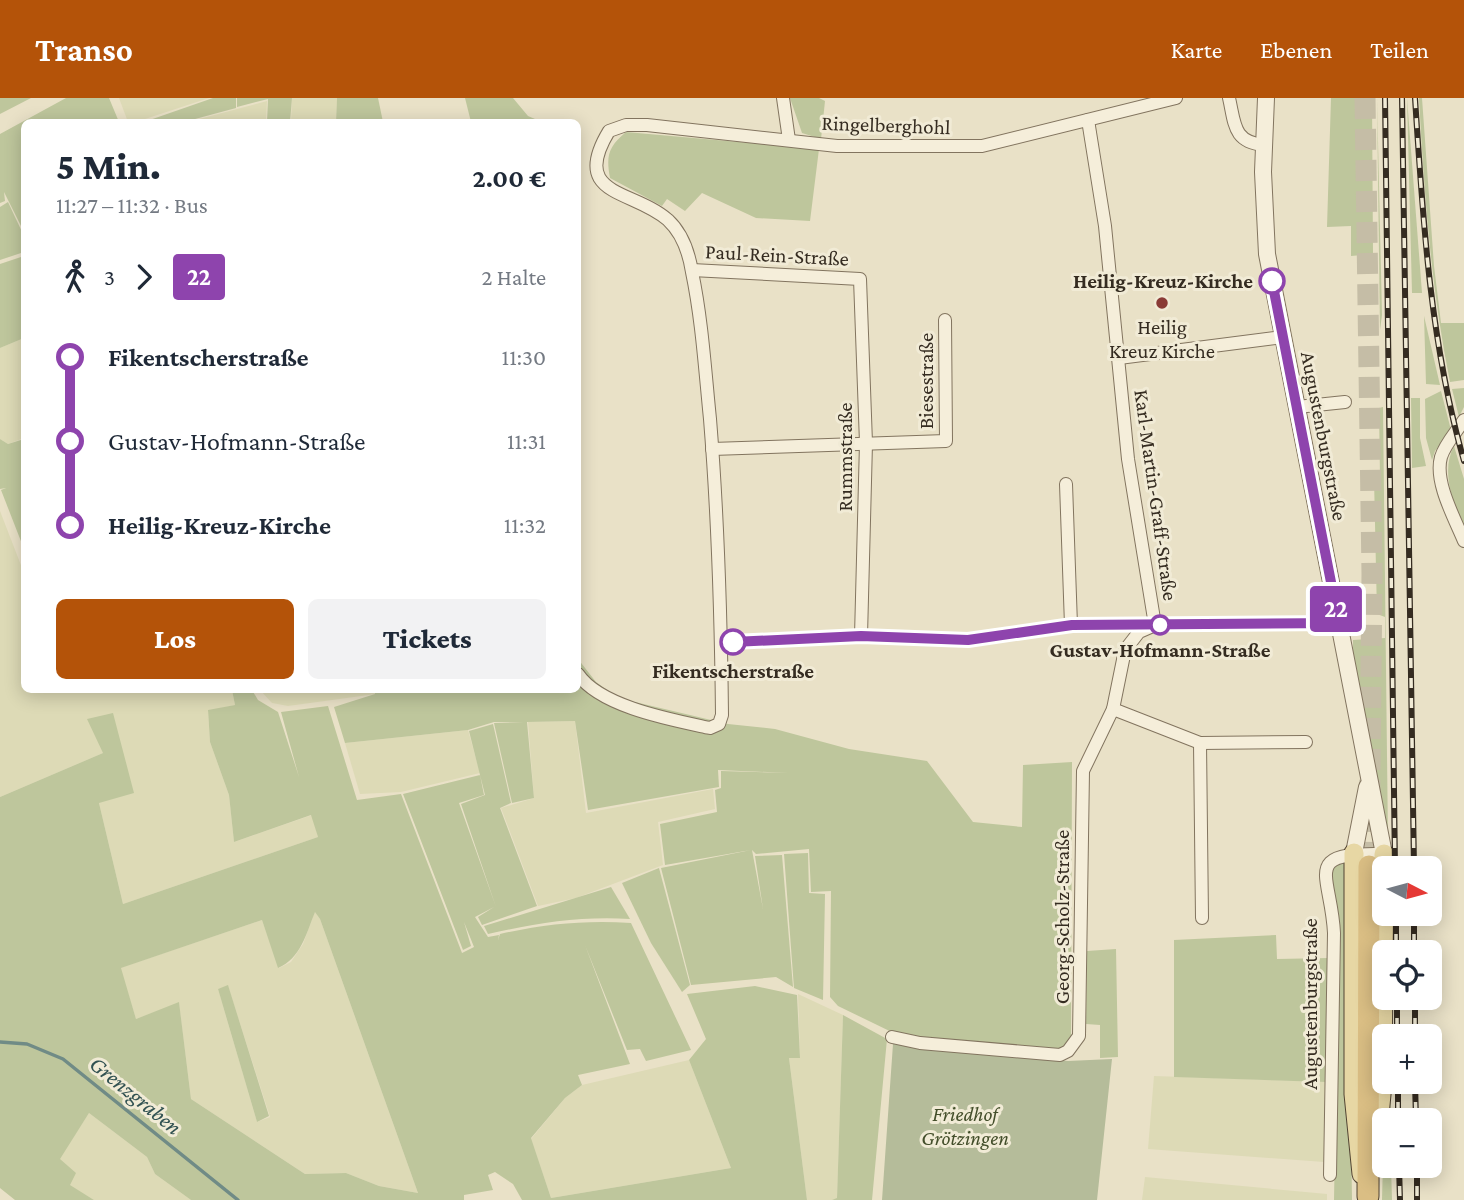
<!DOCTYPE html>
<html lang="de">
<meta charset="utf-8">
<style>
body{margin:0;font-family:"Crimson Pro",serif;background:#f2f2f3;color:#1f2937;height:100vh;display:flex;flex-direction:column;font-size:26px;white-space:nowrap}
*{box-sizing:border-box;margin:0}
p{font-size:23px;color:#747a83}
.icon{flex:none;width:38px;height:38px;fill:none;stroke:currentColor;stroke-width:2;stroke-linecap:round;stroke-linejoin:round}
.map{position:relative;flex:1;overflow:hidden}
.details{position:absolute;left:21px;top:21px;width:560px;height:574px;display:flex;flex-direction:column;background:#fff;border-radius:10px;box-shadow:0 4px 18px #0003}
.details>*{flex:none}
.badge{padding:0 14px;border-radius:5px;font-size:24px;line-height:46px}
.needle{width:46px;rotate:96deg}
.buttons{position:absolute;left:1372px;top:758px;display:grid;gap:14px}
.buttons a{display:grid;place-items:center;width:70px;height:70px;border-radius:10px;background:#fff;box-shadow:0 4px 18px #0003;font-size:35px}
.map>.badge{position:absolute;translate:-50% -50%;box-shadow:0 0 0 4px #fff}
.legs{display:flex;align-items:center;gap:10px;height:77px;padding:0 35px;font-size:23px}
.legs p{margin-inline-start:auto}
.summary{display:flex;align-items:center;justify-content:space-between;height:119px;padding:0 35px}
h1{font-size:38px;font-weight:800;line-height:52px}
.button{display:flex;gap:14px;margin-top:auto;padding:14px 35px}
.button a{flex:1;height:80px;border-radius:10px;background:#b45309;color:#fff;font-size:28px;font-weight:800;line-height:80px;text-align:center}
.button a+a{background:#f2f2f3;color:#1f2937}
ul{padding:0 35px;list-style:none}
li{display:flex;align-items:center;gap:24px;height:84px;font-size:26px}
li i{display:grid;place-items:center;width:10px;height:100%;margin:0 9px;background:currentColor}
li i::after{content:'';width:18px;height:18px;margin:-9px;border:5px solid;border-radius:50%;background:#fff}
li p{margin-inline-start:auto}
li:first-child i{background:linear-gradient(#0000 50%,currentColor 0)}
li:last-child i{background:linear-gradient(currentColor 50%,#0000 0)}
header{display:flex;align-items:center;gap:42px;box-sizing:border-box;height:98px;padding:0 35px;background:#b45309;color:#fff}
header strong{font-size:33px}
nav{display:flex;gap:38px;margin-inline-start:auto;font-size:24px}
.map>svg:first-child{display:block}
.farmland{fill:#dddab6;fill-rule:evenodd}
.green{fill:#bec69c;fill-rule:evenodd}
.cemetery{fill:#b5bc9a}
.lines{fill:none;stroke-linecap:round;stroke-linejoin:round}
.stream{stroke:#708b86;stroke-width:3.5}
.trunk-tunnel{stroke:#c5bda6;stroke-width:21;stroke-dasharray:21 10;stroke-linecap:butt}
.minor-casing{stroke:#82745f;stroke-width:14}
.tertiary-casing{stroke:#82745f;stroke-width:18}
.primary-casing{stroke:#514332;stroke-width:21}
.trunk-casing{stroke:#514332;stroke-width:23}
.minor{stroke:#f5eeda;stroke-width:12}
.tertiary{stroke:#f5eeda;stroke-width:16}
.primary{stroke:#e7d7a4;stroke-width:19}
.trunk{stroke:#dabe84;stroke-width:21}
.rail-casing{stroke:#352c21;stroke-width:6}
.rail{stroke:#f1ebd6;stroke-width:3.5;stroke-dasharray:10;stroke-linecap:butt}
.line-1-casing{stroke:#fff;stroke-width:16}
.line-1{stroke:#8e44ad;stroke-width:10}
.stop-1-dot{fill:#fff;stroke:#8e44ad;stroke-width:3.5}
.poi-dot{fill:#8a3b36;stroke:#f1ebd6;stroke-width:2.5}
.labels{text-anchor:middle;stroke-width:6;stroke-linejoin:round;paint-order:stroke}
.street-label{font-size:21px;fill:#352c21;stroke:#f1ebd6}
.stop-label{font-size:21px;font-weight:bold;fill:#352c21;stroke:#f1ebd6}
.poi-label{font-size:21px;fill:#352c21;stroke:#f1ebd6}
.park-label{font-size:21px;font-style:italic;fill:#434e2a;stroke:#f1ebd6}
.water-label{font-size:23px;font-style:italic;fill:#325252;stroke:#f1ebd6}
</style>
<header>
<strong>Transo</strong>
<nav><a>Karte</a><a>Ebenen</a><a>Teilen</a></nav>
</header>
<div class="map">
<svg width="1464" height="1102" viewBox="0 0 1464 1102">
<rect width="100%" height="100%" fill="#e9e1c7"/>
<g class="farmland">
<polygon points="119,0 209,0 142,22 142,24 128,24"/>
<polygon points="292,0 337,0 336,24 291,24"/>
<polygon points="267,3 266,24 188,24"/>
<polygon points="24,240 24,340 8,346 0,341 0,250"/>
<polygon points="0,413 24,475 24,592 232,592 235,607 208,613 210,644 229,697 234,744 312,717 318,739 123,806 99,705 103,655 0,699"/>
<polygon points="260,592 375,592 376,596 288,608 272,605"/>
<polygon points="575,623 586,715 713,691 715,711 658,724 663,767 576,800 538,808 501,710 534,700 528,624"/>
<polygon points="468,632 480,675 401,694 360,696 345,645"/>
<path d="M315,813L320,821L418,1095L379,1088L346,1075L305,1076L191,1001L179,905L136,921L120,870L262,822L279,870L291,864L303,846ZM228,888L270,1019L257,1024L218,891Z"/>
<polygon points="798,896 843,917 837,1101 832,1102 807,1102 789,960 800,959"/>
<polygon points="689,962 731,1070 551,1100 531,1041 565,1000 582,987"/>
<polygon points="1154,978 1326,984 1324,1064 1148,1051"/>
<polygon points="89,1015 147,1059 155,1076 191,1102 94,1102 69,1087 59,1061"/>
<polygon points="1145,1079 1327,1096 1327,1102 1142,1102"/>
</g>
<g class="green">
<polygon points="0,0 31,0 0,16"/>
<polygon points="66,0 109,0 119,24 24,24 24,134 4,94 5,103 0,105 0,36"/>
<polygon points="213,0 236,0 236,10 184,24 144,24"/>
<polygon points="237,0 292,0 290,24 267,24 268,1 237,9"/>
<polygon points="337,0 378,0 383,24 336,24"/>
<polygon points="465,0 513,0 528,18 542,24 471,24"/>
<polygon points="790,0 819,0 825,3 821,41 802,35"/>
<polygon points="1331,0 1372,0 1373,156 1351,158 1351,128 1327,129"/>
<polygon points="1377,0 1382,217 1380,232"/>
<polygon points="1407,0 1422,195 1412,195"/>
<path d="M1419,0H1422L1434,168L1441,225H1464V282L1450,284C1431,190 1424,95 1419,0Z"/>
<path d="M626,34L819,51L810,123L756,120L702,95L685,113L667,101L662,108L610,80C606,58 608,49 626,34Z"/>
<polygon points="8,104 24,138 24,154 0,162 0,109"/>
<polygon points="24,158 24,240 0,250 0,166"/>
<polygon points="1424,218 1440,287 1426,286"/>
<polygon points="1464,290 1464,309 1459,319 1452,291"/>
<polygon points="1441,293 1451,332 1435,353 1432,362 1426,340 1425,301"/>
<polygon points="1411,300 1420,300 1420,340 1426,368 1412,370"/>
<polygon points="1383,309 1388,743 1350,550 1353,549 1353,542 1385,540 1385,519 1377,516 1374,380 1380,379 1379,310"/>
<polygon points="24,341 24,451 1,392 6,390 0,391 0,341 8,346"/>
<path d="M1454,348L1464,381V432C1454,407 1440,374 1454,348Z"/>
<polygon points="578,561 596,584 618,600 728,626 775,631 849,651 927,663 973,724 1022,729 1023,667 1072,664 1071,940 1063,952 904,940 838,908 830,899 831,793 811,794 809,751 756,756 752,752 763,811 755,758 782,757 793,889 776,879 691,887 661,770 751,752 665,767 660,726 717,714 715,692 721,690 721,673 789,675 718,672 719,689 588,712 575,623 527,624 534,700 512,705 494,625 524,624 494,624 468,632 345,645 334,609 375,596 375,592 578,592"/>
<path d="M232,592H252L258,602L278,614L299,679L281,614L328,608L357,702L401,696L462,855L474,849L464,824L471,848L463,852L403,696L480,677L484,697L459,705L496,809L461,706L485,697L469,633L493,626L511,705L500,710L537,808L482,827L478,819L494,809L475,819L488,839L499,837L498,842L500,836C545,826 585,822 631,825L691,952L646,963L640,951L627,952L585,847L630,966L578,977L582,987L565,1000L531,1040L551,1100L731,1070L689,962L706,941L687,896L755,888L797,897L800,960H789L807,1102H522L513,1086L495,1074L488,1077L493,1092L464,1097V1102H191L155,1076L147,1059L89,1015L60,1061L76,1075L70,1087L94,1102H15L0,1090V699L103,655L87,621L113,615L134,695L99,705L123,806L318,739L311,717L234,744L229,697L210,644L208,612L235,607ZM315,814L320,821L418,1095L379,1088L346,1075L305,1076L191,1001L179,904L136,921L121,870L262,822L278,870C301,860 306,836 315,814Z"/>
<polygon points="808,755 809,795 825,796 823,902 794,890 784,756"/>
<polygon points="1344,764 1347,767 1352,1102 1334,1102 1339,824 1329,780 1336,766"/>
<polygon points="659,770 690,887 682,894 651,845 622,785"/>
<path d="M611,789L630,821C580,818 537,825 488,836L484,828Z"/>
<polygon points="1276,837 1277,861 1328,860 1326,984 1174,979 1174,842"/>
<polygon points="1116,851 1118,959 1100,960 1100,927 1086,926 1087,853"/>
<polygon points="228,887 269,1018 257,1024 218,891"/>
<polygon points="843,917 887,941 872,1102 832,1102 837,1100"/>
<path d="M1387,984H1390L1391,1022H1384V1068H1391L1392,1102H1382C1383,1062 1384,1023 1387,984Z"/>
</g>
<polygon class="cemetery" points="893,946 1068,963 1112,961 1097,1102 882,1102"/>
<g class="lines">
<polyline class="stream" points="0,944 27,946 63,961 238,1102"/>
<polyline class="trunk-tunnel" points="1365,0 1372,476 1369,768"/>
<defs>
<g id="minor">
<polyline points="783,0 789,42"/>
<path d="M1229,0C1235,26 1233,44 1264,47"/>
<polyline points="1088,22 1105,128 1128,361 1155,527"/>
<polyline points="692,172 860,181 866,345 861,538"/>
<polyline points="1119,260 1283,239"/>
<polyline points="1297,309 1345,304"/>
<path d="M1464,322C1457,333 1445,346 1441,359C1434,384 1455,421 1464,443"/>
<polyline points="712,351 946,343 945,222"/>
<polyline points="1066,386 1071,527"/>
<polyline points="721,545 861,538 968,542 1071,527 1339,525"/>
<path d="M578,576C600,609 673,622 710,630L719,626L722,617C721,518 718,420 710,321C705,272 702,222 692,174C689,155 682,135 668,122C633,91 569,99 609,33L626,27H647L837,48H982L1176,0"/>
<polyline points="1113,611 1200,645 1306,644"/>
<polyline points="1200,645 1202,820"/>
<polyline points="892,939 920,945 1060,957 1068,953 1079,938 1083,673 1113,611 1125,552 1139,534 1155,527"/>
<path d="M1330,1077L1334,835C1331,775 1300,754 1384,756"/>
</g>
<g id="tertiary">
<polyline points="1266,0 1263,74 1267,156 1384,756"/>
<polyline points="1354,755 1367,689"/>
</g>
<g id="primary">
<polyline points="1354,755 1354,996 1362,1076"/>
<polyline points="1375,1059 1382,986 1384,756"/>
</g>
<polyline id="trunk" points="1368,1098 1369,768"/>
</defs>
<use href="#minor" class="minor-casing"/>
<use href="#tertiary" class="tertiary-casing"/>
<use href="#primary" class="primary-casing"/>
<use href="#trunk" class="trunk-casing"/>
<use href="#minor" class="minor"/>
<use href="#tertiary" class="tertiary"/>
<use href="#primary" class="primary"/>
<use href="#trunk" class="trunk"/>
<defs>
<g id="rail">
<polyline points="1385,0 1395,770"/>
<polyline points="1402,0 1414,770"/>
<path d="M1415,0C1423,123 1430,244 1464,363"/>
<polyline points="1396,816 1396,854"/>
<polyline points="1414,816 1414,854"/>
<polyline points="1397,900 1397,938"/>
<polyline points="1415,900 1415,938"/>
<polyline points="1398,984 1398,1022"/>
<polyline points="1415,984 1416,1022"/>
<polyline points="1399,1068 1400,1102"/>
<polyline points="1417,1068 1417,1102"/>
</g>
</defs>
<use href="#rail" class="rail-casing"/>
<use href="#rail" class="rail"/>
</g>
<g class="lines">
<defs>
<polyline id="line-1" points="733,544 861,538 968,542 1072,527 1339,525 1272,183"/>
</defs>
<use href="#line-1" class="line-1-casing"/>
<use href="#line-1" class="line-1"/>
</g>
<g class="stop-1-dot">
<circle cx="1272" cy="183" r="12"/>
<circle cx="1160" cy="527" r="9"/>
<circle cx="733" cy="544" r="12"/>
</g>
<circle class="poi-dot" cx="1162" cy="205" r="7"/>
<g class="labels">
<g class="street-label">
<text transform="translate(886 27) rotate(2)" y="7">Ringelberghohl</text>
<text transform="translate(777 157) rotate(3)" y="7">Paul-Rein-Straße</text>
<text transform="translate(926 283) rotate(-90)" y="7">Biesestraße</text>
<text transform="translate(1324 338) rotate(79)" y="7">Augustenburgstraße</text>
<text transform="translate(845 359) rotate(-90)" y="7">Rummstraße</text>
<text transform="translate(1156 397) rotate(82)" y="7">Karl-Martin-Graff-Straße</text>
<text transform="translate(1062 819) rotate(-90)" y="7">Georg-Scholz-Straße</text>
<text transform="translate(1310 906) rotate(-90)" y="7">Augustenburgstraße</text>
</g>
<g class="stop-label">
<text x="1253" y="190" text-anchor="end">Heilig-Kreuz-Kirche</text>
<text x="1160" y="559">Gustav-Hofmann-Straße</text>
<text x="733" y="580">Fikentscherstraße</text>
</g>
<g class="poi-label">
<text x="1162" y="236">Heilig<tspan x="1162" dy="24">Kreuz Kirche</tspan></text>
</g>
<g class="park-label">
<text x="965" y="1023">Friedhof<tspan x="965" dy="24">Grötzingen</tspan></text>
</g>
<g class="water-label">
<text transform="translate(136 997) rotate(39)" y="8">Grenzgraben</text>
</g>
</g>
</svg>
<div class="buttons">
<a><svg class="needle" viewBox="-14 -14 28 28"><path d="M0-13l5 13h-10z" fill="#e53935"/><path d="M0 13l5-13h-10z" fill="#747a83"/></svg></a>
<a><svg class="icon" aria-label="locate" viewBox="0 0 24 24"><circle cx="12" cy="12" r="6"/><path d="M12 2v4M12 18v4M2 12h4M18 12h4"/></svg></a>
<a>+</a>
<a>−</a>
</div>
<b class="badge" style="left:1336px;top:511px;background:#8e44ad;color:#fff">22</b>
<section class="details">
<div class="summary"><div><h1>5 Min.</h1><p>11:27 – 11:32 · Bus</p></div><b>2.00 €</b></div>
<div class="legs"><svg class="icon" aria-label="walk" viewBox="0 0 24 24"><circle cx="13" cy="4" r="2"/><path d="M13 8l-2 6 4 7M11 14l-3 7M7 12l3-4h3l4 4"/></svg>3<svg class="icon" aria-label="forward" viewBox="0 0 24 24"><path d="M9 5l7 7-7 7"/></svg><b class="badge" style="background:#8e44ad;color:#fff">22</b><p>2 Halte</p></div>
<ul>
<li><i style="color:#8e44ad"></i><b>Fikentscherstraße</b><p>11:30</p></li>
<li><i style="color:#8e44ad"></i><span>Gustav-Hofmann-Straße</span><p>11:31</p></li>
<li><i style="color:#8e44ad"></i><b>Heilig-Kreuz-Kirche</b><p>11:32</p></li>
</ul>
<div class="button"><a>Los</a><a>Tickets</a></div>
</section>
</div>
